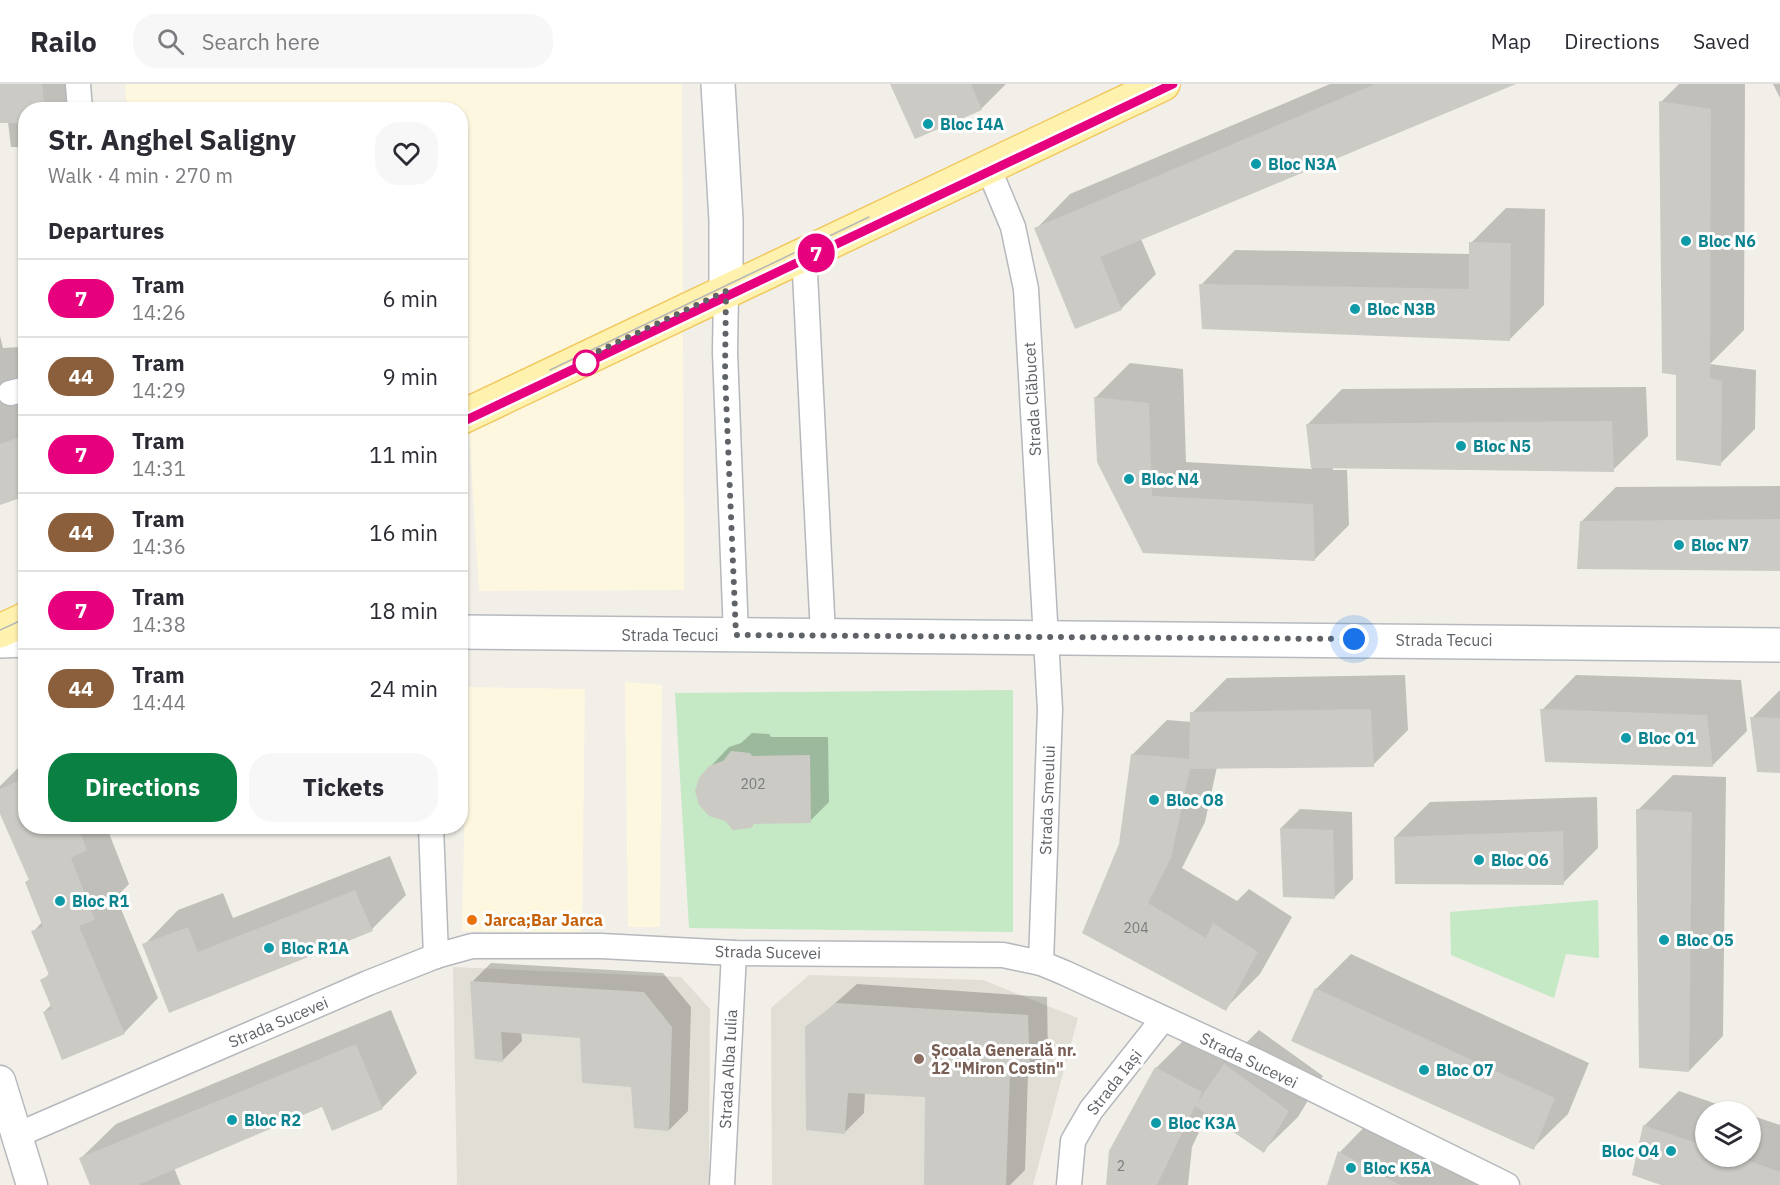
<!DOCTYPE html>
<meta charset="utf-8">
<style>
body{margin:0;font-family:"IBM Plex Sans",sans-serif;background:#f7f7f7;color:#2b2b33;height:100vh;display:flex;flex-direction:column;font-size:22px;white-space:nowrap}
*{box-sizing:border-box;margin:0}
p{font-size:20px;color:#7c7c81}
.icon{flex:none;width:33px;height:33px;fill:none;stroke:currentColor;stroke-width:2;stroke-linecap:round;stroke-linejoin:round}
.map{position:relative;flex:1;overflow:hidden}
.side{position:absolute;left:18px;top:18px;width:450px;height:732px;display:flex;flex-direction:column;background:#fff;border-radius:24px;box-shadow:0 2px 4px #0004}
.side>*{flex:none}
.badge{padding:0 12px;border-radius:20px;font-size:21px;line-height:39px}
.buttons{position:absolute;left:1695px;top:1017px;display:grid;gap:12px}
.buttons a{display:grid;place-items:center;width:66px;height:66px;border-radius:50%;background:#fff;box-shadow:0 2px 4px #0004;font-size:30px}
.you{position:absolute;width:30px;height:30px;margin:-15px;border:4px solid #fff;border-radius:50%;background:#1a73e8;box-shadow:0 0 0 9px #1a73e833}
.map>.badge{position:absolute;translate:-50% -50%;box-shadow:0 0 0 3px #fff}
h2{padding:0 30px;font-size:22px;line-height:54px}
.round{display:grid;place-items:center;flex:none;width:63px;height:63px;border-radius:24px;background:#f7f7f7}
.headline{display:flex;align-items:center;justify-content:space-between;height:102px;padding:0 30px}
h1{font-size:28px;font-weight:700;line-height:45px}
.cta{display:flex;gap:12px;margin-top:auto;padding:12px 30px}
.cta a{flex:1;height:69px;border-radius:24px;background:#0b8043;color:#fff;font-size:24px;font-weight:700;line-height:69px;text-align:center}
.cta a+a{background:#f7f7f7;color:#2b2b33}
ul{padding:0;list-style:none}
li{display:flex;align-items:center;gap:18px;height:78px;padding:0 30px;border-top:2px solid #e1e1e2}
li div{flex:1}
li b{display:block;font-size:22px}
li em{font-style:normal}
li .badge{min-width:66px;font-weight:700;text-align:center}
header{display:flex;align-items:center;gap:36px;box-sizing:border-box;height:84px;padding:0 30px;background:#fff;border-bottom:2px solid #e1e1e2}
header strong{font-size:28px}
nav{display:flex;gap:33px;margin-inline-start:auto;font-size:21px}
.search{width:420px;height:54px;background:#f7f7f7;display:flex;align-items:center;gap:15px;box-sizing:border-box;padding:0 21px;border-radius:24px;color:#7c7c81;font-size:22px}
.map>svg:first-child{display:block}
.commercial{fill:#fef7e0}
.education{fill:#e1ded6}
.green{fill:#c5e8c5}
.shadow{fill:#0003}
.building{fill:#cccac5}
.lines{fill:none;stroke-linecap:round;stroke-linejoin:round}
.minor-casing{stroke:#b5b8bc;stroke-width:27}
.tertiary-casing{stroke:#b5b8bc;stroke-width:33}
.secondary-casing{stroke:#b6babf;stroke-width:36}
.primary-casing{stroke:#f2c960;stroke-width:36}
.minor{stroke:#fff;stroke-width:24}
.tertiary{stroke:#fff;stroke-width:30}
.secondary{stroke:#fff;stroke-width:33}
.primary{stroke:#fff2af;stroke-width:33}
.tram{stroke:#b6b7b8;stroke-width:1.5}
.line-casing{stroke:#fff;stroke-width:14}
.line{stroke:#e6007e;stroke-width:9}
.walk{stroke:#5f6368;stroke-width:6;stroke-dasharray:0 10.8}
.culture-dot{fill:#0f9aa8;stroke:#fff;stroke-width:2}
.stop-dot{fill:#fff;stroke:#e6007e;stroke-width:3}
.food-dot{fill:#e8710a;stroke:#fff;stroke-width:2}
.education-dot{fill:#8d6e63;stroke:#fff;stroke-width:2}
.labels{text-anchor:middle;stroke-width:6;stroke-linejoin:round;paint-order:stroke}
.number-label{font-size:14px;fill:#7a7d7f}
.culture-label{font-size:16px;font-weight:bold;fill:#0d838f;stroke:#fff;text-anchor:start}
.street-label{font-size:16px;fill:#5f6368;stroke:#fff}
.food-label{font-size:16px;font-weight:bold;fill:#c56008;stroke:#fff;text-anchor:start}
.education-label{font-size:16px;font-weight:bold;fill:#785e54;stroke:#fff;text-anchor:start}
</style>
<header>
<strong>Railo</strong>
<div class="search"><svg class="icon" aria-label="search" viewBox="0 0 24 24"><circle cx="10" cy="10" r="6"/><path d="M15 15l6 6"/></svg>Search here</div>
<nav><a>Map</a><a>Directions</a><a>Saved</a></nav>
</header>
<div class="map">
<svg width="1780" height="1101" viewBox="0 0 1780 1101">
<rect width="100%" height="100%" fill="#f1efe8"/>
<g class="commercial">
<polygon points="125,0 682,0 684,506 479,507 465,282 460,284 460,26 127,25"/>
<polygon points="625,598 662,601 660,843 628,843"/>
<polygon points="467,603 585,605 582,848 462,847"/>
</g>
<g class="education">
<polygon points="453,883 681,893 710,925 709,1101 457,1101"/>
<polygon points="809,891 983,896 1078,934 1033,1101 772,1101 771,924"/>
</g>
<g class="green">
<polygon points="1013,606 1013,848 689,844 675,609"/>
<polygon points="1598,816 1599,874 1566,870 1554,914 1451,871 1450,828"/>
</g>
<g class="shadow">
<polygon points="0,0 80,0 83,26 26,26 26,63 11,63 8,38 0,38"/>
<polygon points="892,0 1006,0 981,25"/>
<polygon points="1330,0 1494,0 1141,155 1156,190 1121,225 1036,145 1070,110"/>
<polygon points="1679,0 1745,0 1744,246 1710,280 1756,286 1755,345 1720,380 1677,315 1711,281 1664,277 1661,18"/>
<polygon points="1773,0 1780,0 1780,14"/>
<polygon points="1506,124 1545,125 1544,221 1509,256 1201,201 1235,166 1471,170 1471,159"/>
<polygon points="0,252 3,264 20,263 26,282 26,411 0,419"/>
<polygon points="1130,279 1183,285 1186,378 1312,385 1308,340 1342,305 1646,303 1648,352 1613,386 1333,383 1333,386 1347,386 1349,441 1314,476 1144,467 1095,314"/>
<polygon points="1780,402 1780,485 1581,438 1616,403"/>
<polygon points="1405,591 1408,646 1373,681 1217,683 1205,738 1182,784 1237,817 1249,805 1292,833 1260,890 1225,925 1084,848 1120,760 1132,671 1167,636 1192,638 1192,629 1227,594"/>
<polygon points="1576,591 1741,596 1747,647 1713,681 1542,626"/>
<polygon points="1780,606 1780,687 1752,634"/>
<polygon points="752,649 769,650 771,653 828,653 829,718 810,737 710,683 729,663 741,659"/>
<polygon points="26,676 26,742 109,742 107,744 129,800 116,813 158,914 124,949 44,928 52,920 42,897 50,889 33,848 42,838 26,798 30,795 0,726 0,702"/>
<polygon points="1673,691 1726,693 1723,952 1689,987 1638,726"/>
<polygon points="1597,713 1598,764 1563,799 1395,753 1430,718"/>
<polygon points="1300,725 1352,728 1353,795 1334,814 1281,744"/>
<polygon points="390,772 406,811 372,845 170,927 144,861 178,826 223,809 233,834"/>
<polygon points="1351,870 1589,979 1568,1030 1533,1064 1316,905"/>
<polygon points="491,879 663,889 691,923 688,1027 669,1046 632,1002 582,953 521,948 522,957 503,976 472,898"/>
<polygon points="857,900 1047,913 1048,970 1028,989 1025,1086 1010,1101 946,1101 927,1011 865,1008 864,1029 845,1048 807,944"/>
<polygon points="391,926 417,989 382,1024 323,1021 174,1084 181,1101 91,1101 81,1074 116,1040"/>
<polygon points="1259,946 1323,992 1298,1033 1263,1067 1208,1029 1192,1063 1188,1101 1108,1101 1156,984 1191,949 1233,972"/>
<polygon points="1679,1007 1740,1028 1706,1028 1706,1072 1750,1072 1750,1031 1780,1041 1780,1101 1666,1101 1633,1090 1645,1041"/>
<polygon points="1374,1033 1493,1101 1329,1101 1340,1068"/>
</g>
<g class="building">
<polygon points="0,0 42,0 45,26 26,26 26,39 0,39"/>
<polygon points="890,0 971,0 982,26 915,55"/>
<polygon points="1375,0 1516,0 1100,173 1122,226 1075,245 1034,144"/>
<polygon points="1659,17 1711,25 1710,294 1722,297 1721,382 1676,376 1676,291 1662,289"/>
<polygon points="1469,158 1511,159 1510,257 1202,245 1199,200 1469,205"/>
<polygon points="1094,313 1149,319 1152,412 1313,420 1315,477 1143,469 1097,378"/>
<polygon points="1612,337 1614,388 1311,384 1306,340"/>
<polygon points="26,351 26,412 0,421 0,360"/>
<polygon points="1780,435 1780,487 1577,485 1580,437"/>
<polygon points="1371,625 1374,683 1190,685 1171,774 1148,819 1206,854 1213,839 1258,868 1226,927 1082,849 1119,760 1131,670 1189,675 1190,628"/>
<polygon points="1540,625 1707,631 1713,683 1545,678"/>
<polygon points="1750,633 1780,634 1780,689 1757,688"/>
<polygon points="731,667 750,669 752,672 810,671 811,739 754,740 751,744 733,746 725,737 709,732 699,721 695,707 699,694 709,682 723,677"/>
<polygon points="26,693 26,742 78,742 87,766 71,774 95,836 79,842 125,950 62,976 43,928 52,925 40,896 49,891 31,847 43,843 25,798 29,796 0,730 0,705"/>
<polygon points="1636,725 1692,728 1689,988 1639,984"/>
<polygon points="1280,744 1333,746 1335,815 1283,813"/>
<polygon points="1563,747 1564,801 1395,800 1394,753"/>
<polygon points="355,806 373,847 169,929 142,860 188,843 198,868"/>
<polygon points="470,897 644,908 672,943 669,1047 634,1044 631,1003 582,999 580,954 501,948 503,978 475,975"/>
<polygon points="1315,904 1555,1014 1534,1066 1291,957"/>
<polygon points="836,919 1028,931 1030,990 1010,991 1006,1101 924,1101 925,1013 848,1009 845,1050 806,1046 805,943"/>
<polygon points="356,960 383,1025 332,1047 322,1023 138,1101 90,1101 79,1074"/>
<polygon points="1224,980 1289,1027 1264,1069 1195,1022 1157,1101 1106,1101 1109,1067 1155,983 1202,1008 1197,1019"/>
<polygon points="1643,1041 1706,1062 1706,1072 1736,1072 1780,1088 1780,1101 1661,1101 1632,1091"/>
<polygon points="1338,1067 1400,1101 1327,1101"/>
</g>
<g class="lines">
<defs>
<g id="minor">
<polyline points="78,0 80,26"/>
<polyline points="988,83 1013,143 1026,205 1050,625 1041,879"/>
<polyline points="804,169 823,551"/>
<polyline points="726,207 725,268 736,551"/>
<polyline points="10,309 26,305"/>
<polyline points="431,742 436,872"/>
<polyline points="15,1052 368,899 436,872 472,862 601,862 734,869 1003,871 1041,879 1065,889 1260,979 1507,1101"/>
<polyline points="722,1101 734,869"/>
<polyline points="1069,1101 1073,1057 1091,1026 1163,935"/>
</g>
<polyline id="tertiary" points="0,997 32,1101"/>
<g id="secondary">
<polyline points="718,0 726,136 726,207"/>
<polyline points="460,548 1780,561"/>
<polyline points="0,557 26,556"/>
</g>
<g id="primary">
<polyline points="460,334 1163,0"/>
<polyline points="0,547 26,535"/>
</g>
</defs>
<use href="#minor" class="minor-casing"/>
<use href="#tertiary" class="tertiary-casing"/>
<use href="#secondary" class="secondary-casing"/>
<use href="#primary" class="primary-casing"/>
<use href="#minor" class="minor"/>
<use href="#tertiary" class="tertiary"/>
<use href="#secondary" class="secondary"/>
<use href="#primary" class="primary"/>
<g class="tram">
<polyline points="550,286 869,133"/>
<polyline points="460,339 1173,0"/>
<polyline points="0,546 26,534"/>
</g>
</g>
<g class="lines">
<defs>
<polyline id="line" points="460,339 1173,0"/>
</defs>
<use href="#line" class="line-casing"/>
<use href="#line" class="line"/>
<polyline class="walk" points="586,279 584,274 726,207 725,289 736,551 1354,555"/>
</g>
<g class="culture-dot">
<circle cx="928" cy="40" r="6"/>
<circle cx="1256" cy="80" r="6"/>
<circle cx="1686" cy="157" r="6"/>
<circle cx="1355" cy="225" r="6"/>
<circle cx="1461" cy="362" r="6"/>
<circle cx="1129" cy="395" r="6"/>
<circle cx="1679" cy="461" r="6"/>
<circle cx="1626" cy="654" r="6"/>
<circle cx="1154" cy="716" r="6"/>
<circle cx="1479" cy="776" r="6"/>
<circle cx="60" cy="817" r="6"/>
<circle cx="1664" cy="856" r="6"/>
<circle cx="269" cy="864" r="6"/>
<circle cx="1424" cy="986" r="6"/>
<circle cx="232" cy="1036" r="6"/>
<circle cx="1156" cy="1039" r="6"/>
<circle cx="1671" cy="1067" r="6"/>
<circle cx="1351" cy="1084" r="6"/>
</g>
<circle class="stop-dot" cx="586" cy="279" r="12"/>
<circle class="food-dot" cx="472" cy="836" r="6"/>
<circle class="education-dot" cx="919" cy="975" r="6"/>
<g class="labels">
<g class="number-label">
<text x="753" y="705">202</text>
<text x="1136" y="849">204</text>
<text x="1121" y="1087">2</text>
</g>
<g class="culture-label">
<text x="940" y="46">Bloc I4A</text>
<text x="1268" y="86">Bloc N3A</text>
<text x="1698" y="163">Bloc N6</text>
<text x="1367" y="231">Bloc N3B</text>
<text x="1473" y="368">Bloc N5</text>
<text x="1141" y="401">Bloc N4</text>
<text x="1691" y="467">Bloc N7</text>
<text x="1638" y="660">Bloc O1</text>
<text x="1166" y="722">Bloc O8</text>
<text x="1491" y="782">Bloc O6</text>
<text x="72" y="823">Bloc R1</text>
<text x="1676" y="862">Bloc O5</text>
<text x="281" y="870">Bloc R1A</text>
<text x="1436" y="992">Bloc O7</text>
<text x="244" y="1042">Bloc R2</text>
<text x="1168" y="1045">Bloc K3A</text>
<text x="1659" y="1073" text-anchor="end">Bloc O4</text>
<text x="1363" y="1090">Bloc K5A</text>
</g>
<g class="street-label">
<text transform="translate(1032 315) rotate(-93)" y="6">Strada Clăbucet</text>
<text x="670" y="557">Strada Tecuci</text>
<text x="1444" y="562">Strada Tecuci</text>
<text transform="translate(1047 716) rotate(-88)" y="6">Strada Smeului</text>
<text transform="translate(768 868) rotate(1)" y="6">Strada Sucevei</text>
<text transform="translate(278 938) rotate(-23)" y="6">Strada Sucevei</text>
<text transform="translate(1249 976) rotate(26)" y="6">Strada Sucevei</text>
<text transform="translate(728 985) rotate(-87)" y="6">Strada Alba Iulia</text>
<text transform="translate(1114 998) rotate(-52)" y="6">Strada Iași</text>
</g>
<g class="food-label">
<text x="484" y="842">Jarca;Bar Jarca</text>
</g>
<g class="education-label">
<text x="931" y="972">Școala Generală nr.<tspan x="931" dy="18">12 "Miron Costin"</tspan></text>
</g>
</g>
</svg>
<div class="buttons">
<a><svg class="icon" aria-label="layers" viewBox="0 0 24 24"><path d="M12 4l9 5-9 5-9-5zM3 14l9 5 9-5"/></svg></a>
</div>
<div class="you" style="left:1354px;top:555px"></div>
<b class="badge" style="left:816px;top:169px;background:#e6007e;color:#fff">7</b>
<section class="side">
<div class="headline"><div><h1>Str. Anghel Saligny</h1><p>Walk · 4 min · 270 m</p></div><a class="round"><svg class="icon" aria-label="heart" viewBox="0 0 24 24"><path d="M12 20l-8-8c-3-5 5-10 8-4 3-6 11-1 8 4z"/></svg></a></div>
<h2>Departures</h2>
<ul>
<li><span class="badge" style="background:#e6007e;color:#fff">7</span><div><b>Tram</b><p>14:26</p></div><em>6 min</em></li>
<li><span class="badge" style="background:#8b5e3c;color:#fff">44</span><div><b>Tram</b><p>14:29</p></div><em>9 min</em></li>
<li><span class="badge" style="background:#e6007e;color:#fff">7</span><div><b>Tram</b><p>14:31</p></div><em>11 min</em></li>
<li><span class="badge" style="background:#8b5e3c;color:#fff">44</span><div><b>Tram</b><p>14:36</p></div><em>16 min</em></li>
<li><span class="badge" style="background:#e6007e;color:#fff">7</span><div><b>Tram</b><p>14:38</p></div><em>18 min</em></li>
<li><span class="badge" style="background:#8b5e3c;color:#fff">44</span><div><b>Tram</b><p>14:44</p></div><em>24 min</em></li>
</ul>
<div class="cta"><a>Directions</a><a>Tickets</a></div>
</section>
</div>
